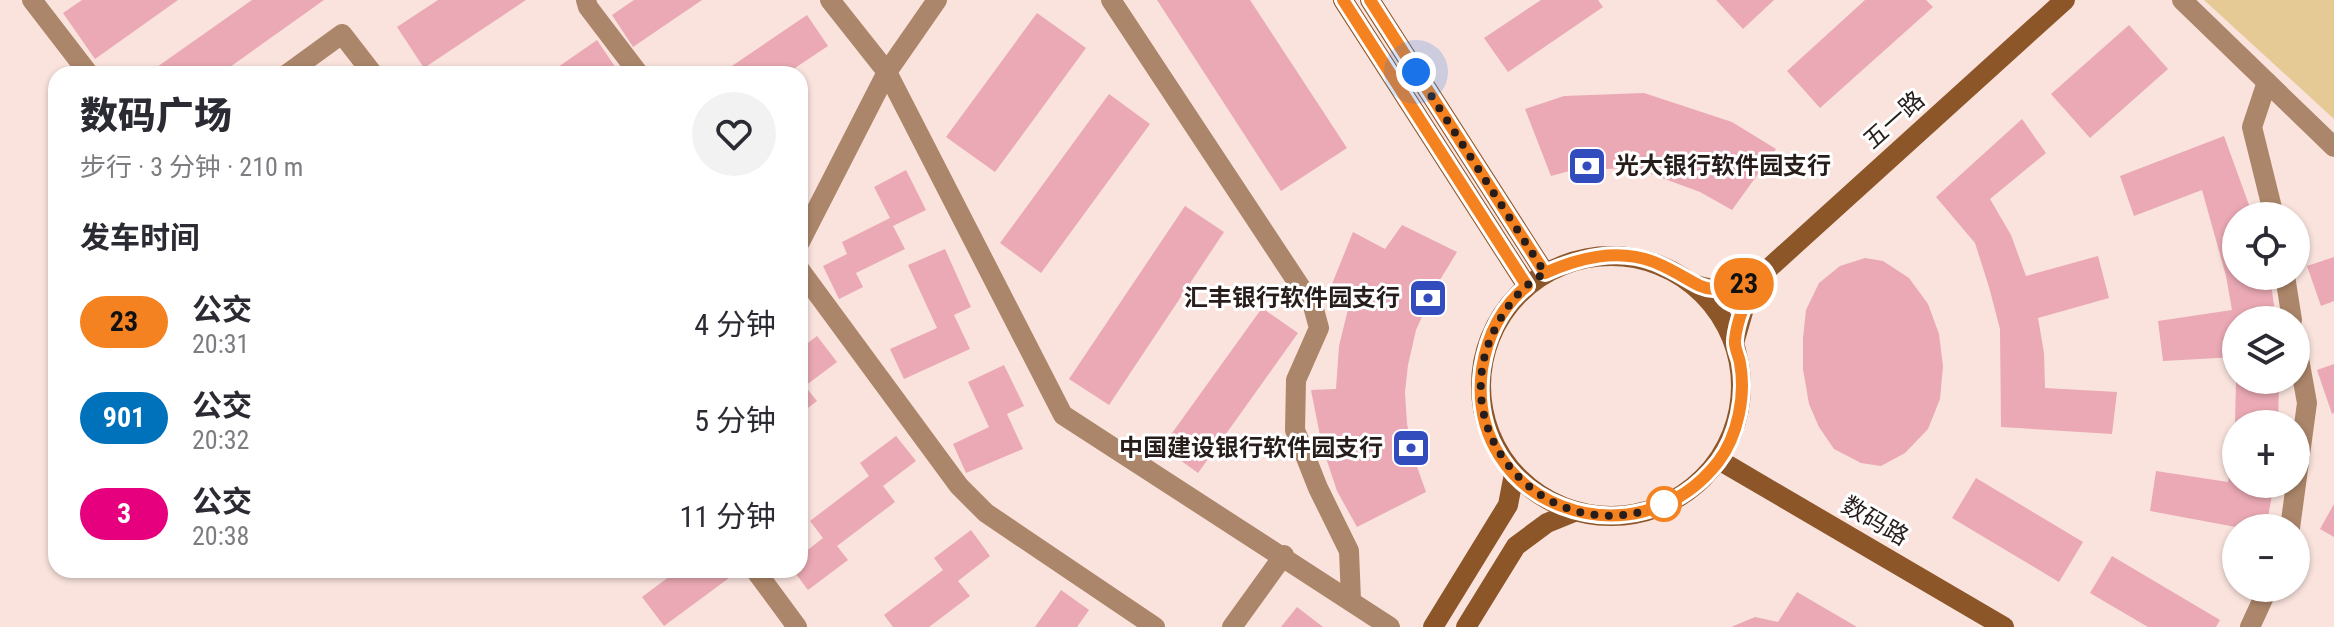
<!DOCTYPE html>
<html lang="zh">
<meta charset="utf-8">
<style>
body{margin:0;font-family:"Roboto Condensed","Noto Sans SC",sans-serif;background:#f2f2f3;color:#2b2b33;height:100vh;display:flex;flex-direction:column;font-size:30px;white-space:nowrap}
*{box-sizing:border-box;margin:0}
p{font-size:26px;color:#7c7c81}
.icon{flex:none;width:44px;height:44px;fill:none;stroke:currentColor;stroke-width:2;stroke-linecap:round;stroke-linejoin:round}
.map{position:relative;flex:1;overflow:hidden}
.details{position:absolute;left:48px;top:66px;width:760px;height:512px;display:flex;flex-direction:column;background:#fff;border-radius:24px;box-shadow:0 2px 6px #0004}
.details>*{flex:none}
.badge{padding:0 16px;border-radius:26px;font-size:28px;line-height:52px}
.tools{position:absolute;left:2222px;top:202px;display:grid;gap:16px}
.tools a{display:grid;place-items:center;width:88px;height:88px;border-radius:50%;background:#fff;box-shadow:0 2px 6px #0004;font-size:40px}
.you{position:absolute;width:40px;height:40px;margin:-20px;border:6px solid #fff;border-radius:50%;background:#1a73e8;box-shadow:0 0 0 12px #1a73e833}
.map>.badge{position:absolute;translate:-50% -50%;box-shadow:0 0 0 4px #fff}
h2{padding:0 32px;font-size:30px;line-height:72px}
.round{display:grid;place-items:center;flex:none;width:84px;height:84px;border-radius:42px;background:#f2f2f3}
.head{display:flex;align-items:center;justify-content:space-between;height:136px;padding:0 32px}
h1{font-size:38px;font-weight:800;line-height:60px}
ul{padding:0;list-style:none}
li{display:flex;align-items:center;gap:24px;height:96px;padding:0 32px}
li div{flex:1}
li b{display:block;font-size:30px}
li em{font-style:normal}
li .badge{min-width:88px;font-weight:700;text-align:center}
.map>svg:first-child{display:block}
.green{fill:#e5ca96}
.building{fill:#eaa9b4}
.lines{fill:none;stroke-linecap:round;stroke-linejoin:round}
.street{stroke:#ac866a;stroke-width:20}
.secondary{stroke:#8c5629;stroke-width:20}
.line-casing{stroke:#fff;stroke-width:18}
.line{stroke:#f58220;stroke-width:12}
.walk{stroke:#271e1c;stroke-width:8;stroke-dasharray:0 14.4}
.stop-dot{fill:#fff;stroke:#f58220;stroke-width:4}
.labels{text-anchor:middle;stroke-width:6;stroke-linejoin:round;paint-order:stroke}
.street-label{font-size:24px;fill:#271e1c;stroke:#fff}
.poi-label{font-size:24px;font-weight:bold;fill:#271e1c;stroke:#fff;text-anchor:end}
</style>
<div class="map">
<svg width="2334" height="627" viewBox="0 0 2334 627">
<rect width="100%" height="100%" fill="#fae3dd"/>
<polygon class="green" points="2204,0 2334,0 2334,119"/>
<g class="building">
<polygon points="82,0 178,0 95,59 63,13"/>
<polygon points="252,0 324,0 220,74 162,74 157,67"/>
<polygon points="438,0 526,0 424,68 397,27"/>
<polygon points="634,0 702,0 633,47 612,15"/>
<polygon points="1157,0 1250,0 1347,148 1281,191"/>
<polygon points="1541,0 1598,0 1603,7 1508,72 1484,38"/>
<polygon points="1716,0 1774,0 1743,29"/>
<polygon points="1865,0 1926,0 1933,7 1820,108 1787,71"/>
<polygon points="1037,13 1086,48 995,172 946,137"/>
<polygon points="807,15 828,46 786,74 720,74"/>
<polygon points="2129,25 2168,69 2090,138 2051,94"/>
<polygon points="597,40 620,74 548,74"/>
<polygon points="1644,93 1732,122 1776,149 1732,210 1700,192 1635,168 1573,170 1551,176 1525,109 1564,96"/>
<polygon points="1109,94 1150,124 1041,273 1000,243"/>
<polygon points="2022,119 2046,153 1990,199 2011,235 2026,276 2098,256 2109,298 2038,318 2044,353 2045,388 2117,392 2112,434 2001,427 2000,329 1989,287 1975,243 1936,197"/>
<polygon points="2224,136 2253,216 2236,216 2236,276 2270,276 2276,320 2236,320 2236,357 2163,361 2158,321 2232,310 2226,276 2202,190 2134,216 2120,176"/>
<polygon points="906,170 926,210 893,226 905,249 856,273 863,287 839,299 823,266 847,254 842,242 890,218 874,187"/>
<polygon points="1185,206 1224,232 1109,405 1069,379"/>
<polygon points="1402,225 1457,252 1435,288 1416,330 1408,365 1405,392 1407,424 1415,461 1426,492 1357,527 1337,491 1322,446 1311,390 1336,389 1339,346 1350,301 1330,289 1353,232 1385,249"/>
<polygon points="945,249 971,307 954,315 970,349 904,379 890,349 937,328 908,265"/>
<polygon points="2334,257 2334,301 2321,306 2307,266"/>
<polygon points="1865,258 1883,261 1909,278 1928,304 1939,334 1943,366 1940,399 1928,429 1905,453 1881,466 1861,463 1834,449 1819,427 1809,404 1803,369 1803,338 1806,310 1819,283 1840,266"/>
<polygon points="1262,308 1298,333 1198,473 1162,447"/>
<polygon points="817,336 837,362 805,386 817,401 800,414 800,349"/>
<polygon points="2334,364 2334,413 2332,414 2317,370"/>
<polygon points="1004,365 1024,406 1007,414 1023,449 966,473 953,444 989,427 968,382"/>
<polygon points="2236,380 2279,380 2278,424 2235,424"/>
<polygon points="896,436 916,461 883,486 895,502 837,546 848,560 808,590 793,570 800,570 800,556 823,538 810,521 869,476 860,463"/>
<polygon points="2234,445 2236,484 2274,484 2266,528 2241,528 2150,511 2156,471 2228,482"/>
<polygon points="1976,478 2083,542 2059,582 1952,518"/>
<polygon points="2334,504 2334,537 2320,529"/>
<polygon points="971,530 990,556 958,581 970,596 929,627 893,627 884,615 943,570 934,558"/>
<polygon points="2112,556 2220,620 2216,627 2148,627 2090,593"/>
<polygon points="678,570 723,570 729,578 664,626 642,597"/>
<polygon points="1061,590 1089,610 1077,627 1035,627"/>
<polygon points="1797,592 1857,627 1731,627 1755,617 1778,622"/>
<polygon points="1297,607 1323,627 1281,627"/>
</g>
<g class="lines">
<g class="street">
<polyline points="32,0 89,74"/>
<polyline points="586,0 588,7 639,74"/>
<polyline points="830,0 887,72 1063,415 1390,627"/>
<polyline points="1111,0 1313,306 1319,328 1296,380 1295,430 1318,488 1349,551 1351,600"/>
<polyline points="2182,0 2334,147"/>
<polyline points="287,74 342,34 373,74"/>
<polyline points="2267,82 2252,127 2274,216"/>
<polyline points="800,242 887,72 937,0"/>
<polyline points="800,270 959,486 986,513 1155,627"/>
<polyline points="2285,276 2292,320"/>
<polyline points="2290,528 2307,403 2296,342"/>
<polyline points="755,570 797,627"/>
<polyline points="1232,627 1284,555"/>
<polyline points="2250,627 2268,588"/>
</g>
<g class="secondary">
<polyline points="1343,0 1527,286"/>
<polyline points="1370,0 1545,273"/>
<circle cx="1611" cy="386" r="130"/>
<path d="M1693,284C1722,294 1731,289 1758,278"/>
<polyline points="1734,343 1747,298 1758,278 2065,0"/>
<polyline points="1719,460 2004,627"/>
<polyline points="1433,627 1508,505 1514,474"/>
<polyline points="1466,627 1516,546 1547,523 1574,512"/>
</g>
</g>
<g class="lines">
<defs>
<path id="line" d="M1343,0L1527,286C1501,307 1487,337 1482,369C1464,505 1635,568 1718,462C1738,436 1746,395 1740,363C1739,356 1734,348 1735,340C1737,318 1747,297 1758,278C1698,302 1705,283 1654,262C1617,248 1579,258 1545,273L1370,0"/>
</defs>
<use href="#line" class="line-casing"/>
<use href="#line" class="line"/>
<path class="walk" d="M1416,72L1545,273C1522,286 1507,305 1496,327C1437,440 1561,561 1673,499L1664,504"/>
</g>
<defs>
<symbol id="bank-square" viewBox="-11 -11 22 22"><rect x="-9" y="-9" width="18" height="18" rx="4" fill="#324cbd" stroke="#fff"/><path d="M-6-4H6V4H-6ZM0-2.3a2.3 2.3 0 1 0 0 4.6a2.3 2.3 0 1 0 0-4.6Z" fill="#fff"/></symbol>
</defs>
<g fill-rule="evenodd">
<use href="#bank-square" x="1565" y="144" width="44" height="44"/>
<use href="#bank-square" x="1406" y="276" width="44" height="44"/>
<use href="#bank-square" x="1389" y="426" width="44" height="44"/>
</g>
<circle class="stop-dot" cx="1664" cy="504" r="16"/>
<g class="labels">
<g class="street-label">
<text transform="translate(1894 120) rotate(-42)" y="8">五一路</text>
<text transform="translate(1875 521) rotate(30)" y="8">数码路</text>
</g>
<g class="poi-label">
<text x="1615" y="174" text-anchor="start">光大银行软件园支行</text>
<text x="1400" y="306">汇丰银行软件园支行</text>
<text x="1383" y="456">中国建设银行软件园支行</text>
</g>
</g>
</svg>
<div class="tools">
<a><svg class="icon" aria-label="locate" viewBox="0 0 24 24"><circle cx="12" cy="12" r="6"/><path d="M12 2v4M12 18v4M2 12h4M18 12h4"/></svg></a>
<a><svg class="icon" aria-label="layers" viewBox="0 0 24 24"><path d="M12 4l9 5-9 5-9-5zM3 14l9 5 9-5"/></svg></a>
<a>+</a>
<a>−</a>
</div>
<div class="you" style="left:1416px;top:72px"></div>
<b class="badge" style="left:1744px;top:284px;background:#f58220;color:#111">23</b>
<section class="details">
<div class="head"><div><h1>数码广场</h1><p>步行 · 3 分钟 · 210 m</p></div><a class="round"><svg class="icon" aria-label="heart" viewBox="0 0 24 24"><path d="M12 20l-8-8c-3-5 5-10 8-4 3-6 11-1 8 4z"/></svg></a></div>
<h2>发车时间</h2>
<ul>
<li><span class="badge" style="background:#f58220;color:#111">23</span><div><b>公交</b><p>20:31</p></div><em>4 分钟</em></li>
<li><span class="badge" style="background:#0072bc;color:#fff">901</span><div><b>公交</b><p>20:32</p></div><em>5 分钟</em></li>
<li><span class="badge" style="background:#e6007e;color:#fff">3</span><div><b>公交</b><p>20:38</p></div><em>11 分钟</em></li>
</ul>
</section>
</div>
